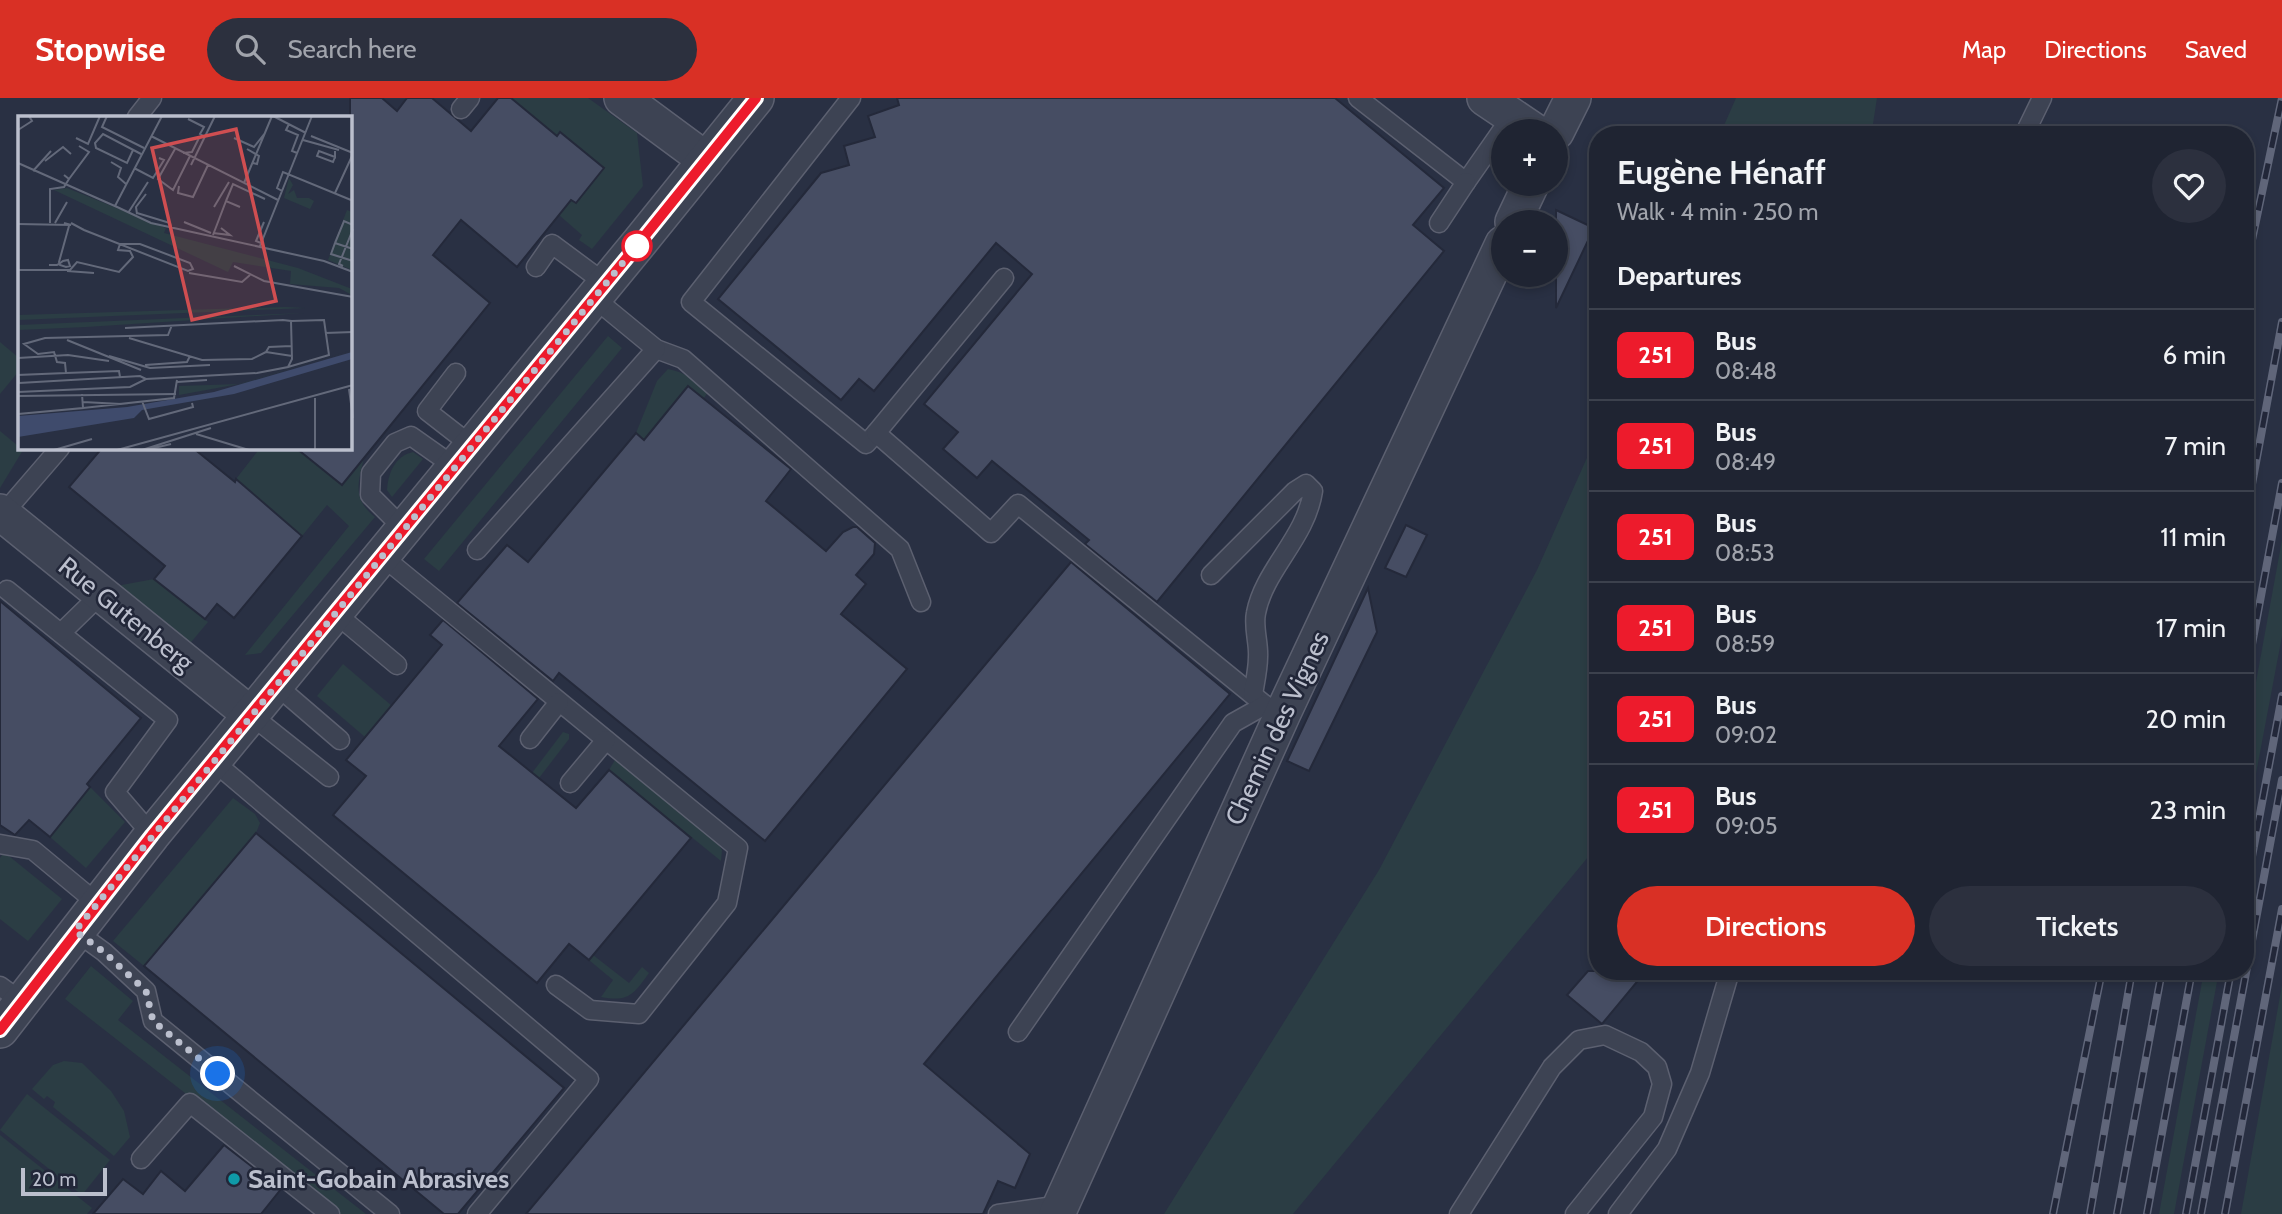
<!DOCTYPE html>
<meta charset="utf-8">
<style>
body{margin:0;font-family:Cabin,sans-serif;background:#2c303e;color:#f1f3f6;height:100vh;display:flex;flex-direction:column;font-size:26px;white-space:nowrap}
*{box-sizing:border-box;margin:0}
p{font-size:23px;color:#a1a4ac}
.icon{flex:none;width:38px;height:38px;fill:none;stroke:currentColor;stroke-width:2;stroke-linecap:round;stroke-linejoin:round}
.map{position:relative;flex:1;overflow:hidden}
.drawer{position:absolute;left:1589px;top:28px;width:665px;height:854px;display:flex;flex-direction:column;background:#1f2432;border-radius:28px;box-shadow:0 4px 10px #0003,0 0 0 2px #3c414d}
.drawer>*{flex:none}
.badge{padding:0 14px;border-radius:10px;font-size:24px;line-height:46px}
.buttons{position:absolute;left:1491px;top:21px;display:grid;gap:14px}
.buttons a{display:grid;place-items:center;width:77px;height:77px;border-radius:50%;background:#1f2432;box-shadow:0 4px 10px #0003,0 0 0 2px #3c414d;font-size:35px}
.scale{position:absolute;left:21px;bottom:18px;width:86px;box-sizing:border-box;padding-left:7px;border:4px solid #bbbfcd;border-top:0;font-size:19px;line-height:24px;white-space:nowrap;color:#bbbfcd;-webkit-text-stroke:5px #222739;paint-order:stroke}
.you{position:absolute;width:35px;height:35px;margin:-18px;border:5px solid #fff;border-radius:50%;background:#1a73e8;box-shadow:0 0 0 10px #1a73e833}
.map>.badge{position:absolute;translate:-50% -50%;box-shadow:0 0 0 4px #fff}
h2{padding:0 28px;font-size:26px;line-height:63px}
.round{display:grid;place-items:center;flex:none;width:74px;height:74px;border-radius:37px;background:#2c303e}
.headline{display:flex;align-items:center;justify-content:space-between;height:119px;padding:0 28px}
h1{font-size:33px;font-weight:600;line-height:52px}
.action{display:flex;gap:14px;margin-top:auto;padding:14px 28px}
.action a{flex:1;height:80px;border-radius:42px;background:#d93025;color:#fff;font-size:28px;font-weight:600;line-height:80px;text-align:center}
.action a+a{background:#2c303e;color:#f1f3f6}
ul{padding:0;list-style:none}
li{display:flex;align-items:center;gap:21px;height:91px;padding:0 28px;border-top:2px solid #3c414d}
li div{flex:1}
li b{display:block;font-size:26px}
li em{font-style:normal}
li .badge{min-width:77px;font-weight:700;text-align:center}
header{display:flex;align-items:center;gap:42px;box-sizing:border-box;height:98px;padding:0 35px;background:#d93025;color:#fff}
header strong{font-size:33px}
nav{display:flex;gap:38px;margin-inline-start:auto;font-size:24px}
.search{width:490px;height:63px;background:#2c303e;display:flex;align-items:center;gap:18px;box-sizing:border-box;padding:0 24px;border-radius:38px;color:#a1a4ac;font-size:26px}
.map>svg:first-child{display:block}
.green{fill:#2b3d44}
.building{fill:#464d63;stroke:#24293a;stroke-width:2}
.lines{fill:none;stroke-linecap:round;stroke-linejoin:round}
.lane-casing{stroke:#5c6070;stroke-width:21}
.street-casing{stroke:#5c6070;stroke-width:38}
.lane{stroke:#3d4353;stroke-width:18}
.street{stroke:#3d4353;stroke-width:35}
.rail-casing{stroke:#60667a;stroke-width:8}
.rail{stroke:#222739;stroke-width:5;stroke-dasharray:16;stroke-linecap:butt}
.line-casing{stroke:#fff;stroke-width:16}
.line{stroke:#ed1b2c;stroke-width:10}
.walk{stroke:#bbbfcd;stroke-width:7;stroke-dasharray:0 12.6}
.stop-dot{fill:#fff;stroke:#ed1b2c;stroke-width:3.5}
.culture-dot{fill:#0f9aa8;stroke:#222739;stroke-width:2.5}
.labels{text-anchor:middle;stroke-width:5;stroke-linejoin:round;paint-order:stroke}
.street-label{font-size:26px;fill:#bbbfcd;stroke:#222739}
.poi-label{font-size:26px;font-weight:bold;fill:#bbbfcd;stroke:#222739;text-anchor:start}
.inset-road{fill:none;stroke:#63697a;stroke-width:2}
.view{fill:#cf4e51;fill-opacity:0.15;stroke:#cf4e51;stroke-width:3.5}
.inset-edge{fill:none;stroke:#bbbfcd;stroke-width:3.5}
</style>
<header>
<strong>Stopwise</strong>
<div class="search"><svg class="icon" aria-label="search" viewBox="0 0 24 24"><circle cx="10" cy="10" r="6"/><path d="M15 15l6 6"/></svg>Search here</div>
<nav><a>Map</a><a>Directions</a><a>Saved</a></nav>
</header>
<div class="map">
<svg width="2282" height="1116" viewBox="0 0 2282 1116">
<rect width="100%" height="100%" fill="#293043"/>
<g class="green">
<polygon points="511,0 588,0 637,35 643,88 592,151 579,142 582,137 559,117 571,102 576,105 604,70 561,34 557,38"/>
<polygon points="1736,0 1877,0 1873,26 1869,37 1708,37 1712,28 1722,32"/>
<polygon points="608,238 622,250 439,473 424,461"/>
<polygon points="0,244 19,260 19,273 0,296"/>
<path d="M668,271C685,274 696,283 708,294L704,300L688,288L644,342L636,335L657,283Z"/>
<polygon points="0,333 23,352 0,390"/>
<polygon points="1598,335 1598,747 1293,1116 1164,1116 1379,772 1537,472"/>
<path d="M260,350H296L341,387L364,360C358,385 352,401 375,419L261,555L245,557L349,428L327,407L302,438L236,381Z"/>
<path d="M413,354L423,361L392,399L387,392C388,375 395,358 413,354Z"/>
<polygon points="2282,442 2282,538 2245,734 2245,644"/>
<polygon points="154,481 208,524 187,549 111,489"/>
<polygon points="343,566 392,608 365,639 317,598"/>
<polygon points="563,634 569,636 569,641 539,680 532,675"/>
<polygon points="615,662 716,742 722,752 721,763 609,672"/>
<polygon points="90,689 125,724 86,770 50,739"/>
<polygon points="233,700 255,716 260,725 256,735 144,868 113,843"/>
<polygon points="4,754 62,801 28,843 0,821 0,760"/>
<path d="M593,857L629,885L642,869L649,875C633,897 629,904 601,899L613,882L589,862Z"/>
<polygon points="91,868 133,903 118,922 366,1116 339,1116 65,901"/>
<polygon points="2204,873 2219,873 2174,1116 2159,1116"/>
<polygon points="2282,887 2282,1116 2241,1116"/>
<polygon points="64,963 82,965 111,993 124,1013 130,1039 114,1058 53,1009 55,1004 47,998 44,1001 32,991 53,967"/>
<polygon points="27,996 110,1062 82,1097 0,1032"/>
<polygon points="0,1037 92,1110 87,1116 0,1116"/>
</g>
<g class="building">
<polygon points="350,0 382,0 397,13 407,0 432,0 471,33 498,0 511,0 557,38 560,34 604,70 576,105 571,102 517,169 461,122 433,157 490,205 342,387 296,350 350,350"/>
<polygon points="897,0 1335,0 1444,90 1413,127 1444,153 1157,504 1085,446 1089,442 992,363 977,380 943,351 958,334 924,306 1032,176 996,145 874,293 859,281 841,302 718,201 821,75 849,67 844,48 875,39 868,18 899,7"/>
<polygon points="1556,112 1594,130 1556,210"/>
<polygon points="688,288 791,371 766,403 826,453 843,434 853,429 857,429 875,445 874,456 856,477 866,486 841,516 907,571 765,743 559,575 553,583 457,505 507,447 528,464 636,335 644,342"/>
<polygon points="102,350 193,350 235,384 236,381 302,438 234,520 217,506 205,521 154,481 165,468 69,389"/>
<polygon points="1406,427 1427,437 1406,479 1385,470"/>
<polygon points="1071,464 1230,596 924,966 1030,1056 1015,1090 998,1083 983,1116 526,1116"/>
<polygon points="1368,490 1377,534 1309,673 1287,663"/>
<polygon points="0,503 141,620 87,686 90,689 50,739 29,722 15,737 0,727"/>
<polygon points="443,522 538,601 499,648 576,710 609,672 691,740 589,862 569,846 537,885 333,717 366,678 346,662 442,547 430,537"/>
<polygon points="256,735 564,990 458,1116 444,1116 144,868"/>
<polygon points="1588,873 1646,873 1602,926 1567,897"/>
<polygon points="224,1047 281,1091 261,1116 93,1116 123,1081 143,1096 161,1073 185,1093"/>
</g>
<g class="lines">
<defs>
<g id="lane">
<polyline points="851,0 691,204 866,346 876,335"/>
<polyline points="1358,0 1466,84 1512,18"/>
<polyline points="461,11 470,0"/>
<polyline points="137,19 152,0"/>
<polyline points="2024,37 2042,0"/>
<polyline points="1439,125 1466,84"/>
<polyline points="536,169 552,146 606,186"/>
<polyline points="1004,180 876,335 991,435 1018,406 1265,607"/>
<polyline points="656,251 683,261 900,451 921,504"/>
<polyline points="456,275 427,313 472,348"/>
<polyline points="3,416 60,350"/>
<polyline points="404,431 370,397 371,375 395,345 411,338 455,369"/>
<polyline points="477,452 656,251 594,200"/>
<polyline points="382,458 738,750 727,805 639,916 590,912 556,887"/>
<path d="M1211,477L1295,393L1306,386L1313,393C1306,440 1264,472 1256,515C1253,529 1259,545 1258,559C1258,571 1255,584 1253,596"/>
<polyline points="7,492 168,622 115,694 152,737"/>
<polyline points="335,515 397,567"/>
<polyline points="61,535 101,496"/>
<polyline points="276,587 340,642"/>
<polyline points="251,617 329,679"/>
<polyline points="530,641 559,604"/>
<polyline points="213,663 589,981 477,1116"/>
<polyline points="570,685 606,642"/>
<polyline points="0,746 33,752 98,806"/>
<polyline points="75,833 104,854 146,893 153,923 390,1116"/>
<polyline points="0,888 22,904"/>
<polyline points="1018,934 1233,625 1265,607 1273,611"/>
<polyline points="141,1061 190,1005 330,1116"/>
<polyline points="998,1116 1061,1107"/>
<polyline points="1459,1116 1552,969 1579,942 1605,937 1641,954 1657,969 1662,986 1653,1019 1575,1116"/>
<polyline points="1618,1116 1667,1051 1700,975 1730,873"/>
</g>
<g id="street">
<polyline points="622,0 706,62"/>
<polyline points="1485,0 1534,33"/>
<polyline points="1556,34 1573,0"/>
<polyline points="1513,124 1531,86"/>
<polyline points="0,414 251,617"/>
<polyline points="0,932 152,737 639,145 756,0"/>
<polyline points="1057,1116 1283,615 1503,146"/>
</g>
</defs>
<use href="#lane" class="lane-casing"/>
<use href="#street" class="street-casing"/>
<use href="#lane" class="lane"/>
<use href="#street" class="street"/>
<defs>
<g id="rail">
<polyline points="2245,175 2282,0"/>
<polyline points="2245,424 2282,224"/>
<polyline points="2245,584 2282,385"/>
<polyline points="2245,796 2282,598"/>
<polyline points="2053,1116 2102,873"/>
<polyline points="2090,1116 2132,873"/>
<polyline points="2117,1116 2162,873"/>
<polyline points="2147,1116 2192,873"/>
<polyline points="2186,1116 2231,873"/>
<polyline points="2201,1116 2282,682"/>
<polyline points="2225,1116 2282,811"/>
</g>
</defs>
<use href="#rail" class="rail-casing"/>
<use href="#rail" class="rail"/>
</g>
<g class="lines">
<defs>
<polyline id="line" points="0,932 152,737 639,145 756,0"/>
</defs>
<use href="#line" class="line-casing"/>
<use href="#line" class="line"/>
<polyline class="walk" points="218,976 153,923 146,893 104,854 75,833 639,145 637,148"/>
</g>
<circle class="stop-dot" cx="637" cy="148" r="14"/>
<circle class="culture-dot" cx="234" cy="1081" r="7"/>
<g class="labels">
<g class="street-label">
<text transform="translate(126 516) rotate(39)" y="9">Rue Gutenberg</text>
<text transform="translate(1277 630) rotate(-65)" y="9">Chemin des Vignes</text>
</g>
<g class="poi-label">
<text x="248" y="1090">Saint-Gobain Abrasives</text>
</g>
</g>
<g transform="translate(18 18)">
<rect width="334" height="334" fill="#293043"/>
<path d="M271,62L275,69L270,78L276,74L279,82H291L296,85L292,93L266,82ZM49,72L148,112L146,117L280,152L334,173V179L321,172L272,168L273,155L215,146L210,156L36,74ZM329,94L334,96V154L310,144ZM267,191L287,192L0,204V199ZM286,197L68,211L0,214V209ZM334,234L221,268L161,279V270L222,268Z" fill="#2b3d44"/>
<path d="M334,236V243L216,278L124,294L116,302L0,321V300L109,291L196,276Z" fill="#3f4b6c"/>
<path class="inset-road" d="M89,0L84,11L126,32M255,0L288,17M170,3L186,11L182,18L187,21M271,8L268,14L280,19L274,35L279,37M0,14L14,5L11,0M133,20L260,84M293,20L335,37M58,22L70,28L82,0M216,22L236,31L247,17M285,24L321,34M157,33L140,63L155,74L172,40M229,33L241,40L239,48L235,47M115,34L109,47L78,32L77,27L85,18L123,38M165,37L174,36L181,22M317,41L315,46L299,40L301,35L317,41V35M27,45L45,31L53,38M93,46L103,52L100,61L108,68M0,47L99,91M173,49L197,0M116,52L135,62L146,44L141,42M15,55L33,35M51,63L71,36L61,30M226,67L254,0M161,70L160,77L175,81L190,49M264,75L259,72L265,56L333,84M317,77L334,40M208,85L215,68L247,83M97,90L133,107L306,145L335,156M97,90L144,0M196,91L211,66M110,97L130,66M119,97L152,107L153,112M119,98L118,91L128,78M166,106L193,117M32,107V73L46,71L51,63L46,59M37,107L49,86M53,107L66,114L170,155L175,153L172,147L122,128H102M0,108L53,109L46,107M195,117L212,119L203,112M195,119L208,85L222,91M243,127L238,125L246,106M317,127L326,105L335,109M242,130L294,0M335,133L317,127L313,138L335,145M31,149H39L41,148L45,145L50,144L52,150L48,151L42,149L41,146L51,110M216,150L246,165L335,181M325,150L321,148L335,113M0,154H52L59,146L101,156L115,141L112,135L100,134L102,128M49,155L76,157M171,157L224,166L232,159M307,217L335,216M111,222L184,244L234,243L248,236M49,224L123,254M273,230L251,231L248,236L274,240M91,240L132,252L192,249M0,242L50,239L91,245M127,249L169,246L172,240M270,251L311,239L306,204L273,205M48,257L47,247L39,246L36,236L20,238L6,228L27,222L150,219L154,209M159,266L189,264M1,267L122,260L128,263M1,267L0,259L48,257L101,255L102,261M331,273L335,302M0,276L112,271L128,263L239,257L270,251L274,243L273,205L265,204L107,212M0,280L158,278M124,285L131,303L175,291L174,287M65,286L103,288M65,292L156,282L159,264M0,298L65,292L64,278M178,318L231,334M132,333L153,328M36,334L74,323M99,334L335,269M124,334L193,312M297,334V282"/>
<path class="view" d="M218,13L258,185L174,204L134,32Z"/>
<rect width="334" height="334" class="inset-edge"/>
</g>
</svg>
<div class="buttons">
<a>+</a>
<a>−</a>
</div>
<div class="scale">20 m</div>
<div class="you" style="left:218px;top:976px"></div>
<section class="drawer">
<div class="headline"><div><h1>Eugène Hénaff</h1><p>Walk · 4 min · 250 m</p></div><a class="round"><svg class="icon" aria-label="heart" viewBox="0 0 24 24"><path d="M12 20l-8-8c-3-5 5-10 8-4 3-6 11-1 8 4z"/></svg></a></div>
<h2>Departures</h2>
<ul>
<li><span class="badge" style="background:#ed1b2c;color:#fff">251</span><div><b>Bus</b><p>08:48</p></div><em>6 min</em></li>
<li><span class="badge" style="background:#ed1b2c;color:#fff">251</span><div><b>Bus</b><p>08:49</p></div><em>7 min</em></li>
<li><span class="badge" style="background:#ed1b2c;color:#fff">251</span><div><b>Bus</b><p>08:53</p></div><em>11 min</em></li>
<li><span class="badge" style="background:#ed1b2c;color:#fff">251</span><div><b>Bus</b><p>08:59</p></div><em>17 min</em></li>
<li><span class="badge" style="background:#ed1b2c;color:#fff">251</span><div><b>Bus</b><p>09:02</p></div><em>20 min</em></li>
<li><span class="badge" style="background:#ed1b2c;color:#fff">251</span><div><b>Bus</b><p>09:05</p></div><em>23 min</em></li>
</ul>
<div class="action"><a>Directions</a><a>Tickets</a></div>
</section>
</div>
